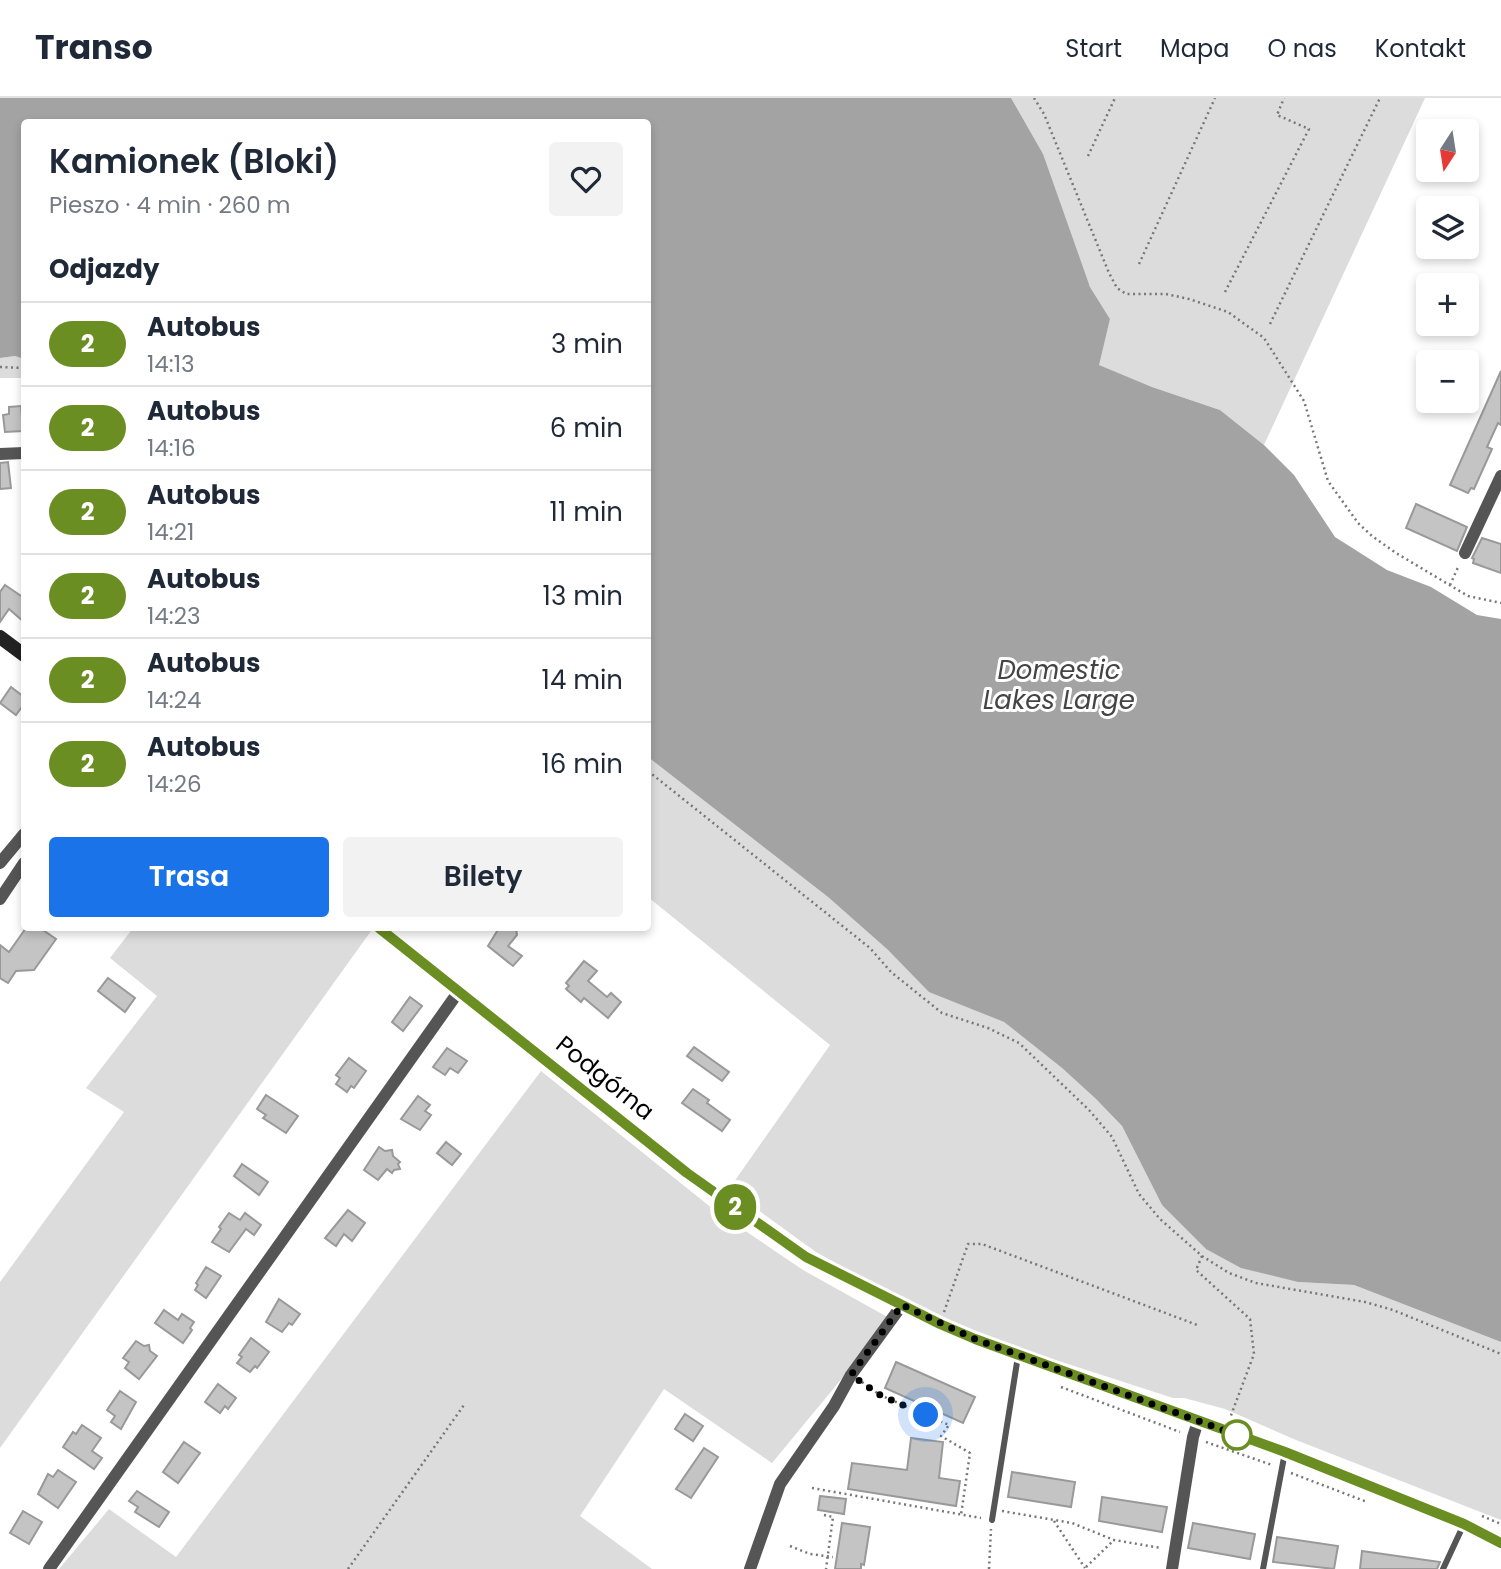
<!DOCTYPE html>
<html lang="pl">
<meta charset="utf-8">
<style>
body{margin:0;font-family:Poppins,sans-serif;background:#f2f2f3;color:#1f2937;height:100vh;display:flex;flex-direction:column;font-size:26px;white-space:nowrap}
*{box-sizing:border-box;margin:0}
p{font-size:23px;color:#747a83}
.icon{flex:none;width:38px;height:38px;fill:none;stroke:currentColor;stroke-width:2;stroke-linecap:round;stroke-linejoin:round}
.map{position:relative;flex:1;overflow:hidden}
.details{position:absolute;left:21px;top:21px;width:630px;height:812px;display:flex;flex-direction:column;background:#fff;border-radius:7px;box-shadow:0 4px 10px #0003}
.details>*{flex:none}
.badge{padding:0 14px;border-radius:23px;font-size:24px;line-height:46px}
.needle{width:46px;rotate:192deg}
.tools{position:absolute;left:1416px;top:21px;display:grid;gap:14px}
.tools a{display:grid;place-items:center;width:63px;height:63px;border-radius:7px;background:#fff;box-shadow:0 4px 10px #0003;font-size:35px}
.you{position:absolute;width:35px;height:35px;margin:-18px;border:5px solid #fff;border-radius:50%;background:#1a73e8;box-shadow:0 0 0 10px #1a73e833}
.map>.badge{position:absolute;translate:-50% -50%;box-shadow:0 0 0 4px #fff}
h2{padding:0 28px;font-size:26px;line-height:63px}
.round{display:grid;place-items:center;flex:none;width:74px;height:74px;border-radius:7px;background:#f2f2f3}
.headline{display:flex;align-items:center;justify-content:space-between;height:119px;padding:0 28px}
h1{font-size:33px;font-weight:600;line-height:52px}
.button{display:flex;gap:14px;margin-top:auto;padding:14px 28px}
.button a{flex:1;height:80px;border-radius:7px;background:#1a73e8;color:#fff;font-size:28px;font-weight:600;line-height:80px;text-align:center}
.button a+a{background:#f2f2f3;color:#1f2937}
ul{padding:0;list-style:none}
li{display:flex;align-items:center;gap:21px;height:84px;padding:0 28px;border-top:2px solid #e0e1e3}
li div{flex:1}
li b{display:block;font-size:26px}
li em{font-style:normal}
li .badge{min-width:77px;font-weight:700;text-align:center}
header{display:flex;align-items:center;gap:42px;box-sizing:border-box;height:98px;padding:0 35px;background:#fff;border-bottom:2px solid #e0e1e3}
header strong{font-size:33px}
nav{display:flex;gap:38px;margin-inline-start:auto;font-size:24px}
.map>svg:first-child{display:block}
.green{fill:#dcdcdc}
.water{fill:#a3a3a3}
.building{fill:#c4c4c4;stroke:#999;stroke-width:2}
.lines{fill:none;stroke-linecap:round;stroke-linejoin:round}
.path{stroke:#777;stroke-width:2.5;stroke-dasharray:2 3.5;stroke-linecap:butt}
.lane{stroke:#555;stroke-width:6}
.street{stroke:#555;stroke-width:12}
.secondary{stroke:#222;stroke-width:14}
.line-casing{stroke:#fff;stroke-width:16}
.line{stroke:#6b8e23;stroke-width:10}
.walk{stroke:#000;stroke-width:7;stroke-dasharray:0 12.6}
.stop-dot{fill:#fff;stroke:#6b8e23;stroke-width:3.5}
.labels{text-anchor:middle;stroke-width:6;stroke-linejoin:round;paint-order:stroke}
.street-label{font-size:24px;fill:#000;stroke:#fff}
.water-label{font-size:26px;font-style:italic;fill:#444;stroke:#fff}
</style>
<header>
<strong>Transo</strong>
<nav><a>Start</a><a>Mapa</a><a>O nas</a><a>Kontakt</a></nav>
</header>
<div class="map">
<svg width="1501" height="1471" viewBox="0 0 1501 1471">
<rect width="100%" height="100%" fill="#fff"/>
<g class="green">
<polygon points="1011,0 1425,0 1264,347 1220,312 1152,289 1098,267 1110,221 1090,189"/>
<polygon points="15,258 24,261 24,280 0,280 0,260"/>
<polygon points="648,659 828,799 888,852 929,893 1004,924 1062,970 1096,1001 1122,1028 1162,1107 1298,1184 1354,1187 1501,1244 1501,1422 1296,1342 1225,1311 1184,1300 1173,1300 984,1239 900,1201 816,1154 729,1091 830,947 648,799"/>
<polygon points="133,830 366,830 371,833 0,1350 0,1184 124,1014 86,990 157,898 110,860"/>
<polygon points="541,973 713,1111 803,1172 891,1221 772,1365 664,1291 580,1418 652,1471 59,1471 109,1411 176,1459"/>
</g>
<polygon class="water" points="0,0 1011,0 1043,56 1090,189 1110,221 1099,267 1152,289 1220,312 1264,347 1294,377 1335,439 1387,472 1431,489 1477,517 1501,521 1501,1244 1354,1187 1298,1184 1241,1170 1206,1151 1162,1107 1122,1028 1096,1001 1062,970 1004,924 929,894 888,852 828,799 648,659 648,24 24,24 24,261 15,258 0,260"/>
<g class="building">
<polygon points="1501,273 1501,327 1498,325 1487,349 1492,351 1474,391 1471,390 1468,395 1450,387"/>
<polygon points="21,308 23,333 5,334 3,317 9,316 9,309"/>
<polygon points="8,364 11,390 0,391 0,365"/>
<polygon points="1416,406 1467,429 1457,453 1406,430"/>
<polygon points="1482,440 1501,446 1501,475 1473,465 1474,461 1472,460"/>
<polygon points="5,487 24,500 24,524 9,511 0,524 0,494"/>
<polygon points="11,589 24,599 24,606 16,617 0,605"/>
<polygon points="26,830 40,830 56,841 34,872 16,873 8,885 0,880 0,847 9,854"/>
<polygon points="499,830 516,830 517,837 508,848 522,858 513,868 488,848"/>
<polygon points="584,863 597,873 588,883 607,899 611,895 621,904 608,920 584,900 581,904 566,891 569,888 566,885"/>
<polygon points="108,880 135,900 125,914 98,893"/>
<polygon points="410,899 422,908 403,933 392,924"/>
<polygon points="694,949 729,974 722,983 687,958"/>
<polygon points="447,950 467,963 458,975 450,970 445,977 433,969"/>
<polygon points="349,960 366,973 354,990 351,988 347,994 336,986 340,980 336,977"/>
<polygon points="693,991 709,1002 707,1005 730,1022 722,1033 682,1005"/>
<polygon points="266,997 298,1018 286,1035 263,1020 266,1017 257,1011"/>
<polygon points="418,998 430,1007 425,1013 431,1017 420,1032 401,1021"/>
<polygon points="446,1044 461,1056 452,1067 437,1055"/>
<polygon points="379,1049 385,1053 392,1052 393,1058 400,1064 398,1066 400,1071 394,1072 392,1075 387,1071 378,1082 364,1072"/>
<polygon points="242,1066 268,1084 259,1097 234,1078"/>
<polygon points="348,1112 365,1125 352,1143 344,1136 336,1148 325,1140"/>
<polygon points="229,1115 240,1122 245,1115 261,1127 254,1137 246,1131 229,1154 212,1144 221,1131 219,1129"/>
<polygon points="206,1169 221,1178 206,1200 195,1192 198,1187 196,1185"/>
<polygon points="279,1201 300,1216 292,1227 289,1225 282,1234 266,1224"/>
<polygon points="164,1212 178,1222 182,1216 194,1224 190,1230 192,1232 183,1245 155,1225"/>
<polygon points="251,1240 269,1254 257,1270 255,1268 250,1274 237,1265 242,1259 239,1257"/>
<polygon points="136,1243 144,1248 149,1247 150,1253 157,1258 139,1281 125,1270 129,1264 123,1260"/>
<polygon points="896,1264 975,1299 963,1325 885,1290"/>
<polygon points="218,1286 236,1300 228,1311 225,1308 220,1315 205,1304"/>
<polygon points="120,1293 136,1304 121,1331 111,1324 115,1318 107,1312"/>
<polygon points="685,1316 703,1328 693,1343 675,1331"/>
<polygon points="82,1327 101,1340 92,1353 102,1360 94,1371 63,1349 73,1334 76,1336"/>
<polygon points="911,1340 943,1344 939,1380 960,1383 956,1408 848,1391 852,1365 907,1372"/>
<polygon points="184,1344 200,1355 178,1385 163,1374"/>
<polygon points="704,1350 718,1359 691,1400 676,1391"/>
<polygon points="58,1372 76,1384 58,1410 38,1396 48,1376 53,1379"/>
<polygon points="1012,1374 1075,1384 1071,1409 1008,1399"/>
<polygon points="137,1393 169,1414 159,1429 135,1414 138,1409 129,1403"/>
<polygon points="820,1398 846,1401 844,1416 818,1412"/>
<polygon points="1102,1399 1167,1409 1162,1434 1099,1423"/>
<polygon points="23,1413 42,1424 29,1446 10,1435"/>
<polygon points="842,1425 870,1429 864,1467 861,1466 861,1471 835,1471"/>
<polygon points="1193,1425 1255,1436 1250,1461 1188,1450"/>
<polygon points="1277,1439 1338,1448 1334,1471 1273,1464"/>
<polygon points="1362,1453 1440,1464 1437,1471 1360,1471"/>
</g>
<g class="lines">
<g class="path">
<polyline points="1034,0 1044,16 1109,175 1117,190 1126,196 1166,196 1189,201 1228,214 1264,240 1304,303 1328,383 1358,425 1372,438 1396,455 1468,498 1501,505"/>
<polyline points="1088,58 1115,0"/>
<polyline points="1139,166 1215,0"/>
<polyline points="1225,194 1309,31 1277,17 1284,0"/>
<polyline points="1270,226 1380,0"/>
<polyline points="0,269 24,270"/>
<polyline points="1450,487 1459,467"/>
<polyline points="648,673 870,850 891,874 942,915 988,930 1019,945 1089,1012 1112,1039 1139,1096 1160,1121 1202,1158 1229,1175 1256,1185 1365,1204 1393,1212 1501,1256"/>
<polyline points="1202,1158 1196,1172 1250,1221 1254,1256 1230,1320"/>
<polyline points="944,1214 968,1146 982,1146 1200,1228"/>
<polyline points="862,1284 880,1297 949,1327 941,1338 970,1355 961,1417"/>
<polyline points="1061,1289 1180,1334"/>
<polyline points="1206,1344 1272,1367"/>
<polyline points="1291,1375 1367,1404"/>
<polyline points="812,1390 981,1420"/>
<polyline points="1002,1413 1072,1425 1114,1442 1161,1450"/>
<polyline points="824,1417 833,1419 826,1471"/>
<polyline points="1482,1418 1501,1426"/>
<polyline points="1054,1423 1085,1470"/>
<polyline points="790,1448 810,1456 833,1459"/>
<polyline points="1086,1469 1114,1442"/>
<polyline points="348,1471 464,1307"/>
<polyline points="989,1471 991,1431"/>
</g>
<g class="lane">
<polyline points="992,1422 1018,1258"/>
<polyline points="1263,1471 1285,1354"/>
<polyline points="1443,1471 1463,1428"/>
</g>
<g class="street">
<polyline points="0,356 24,355"/>
<polyline points="1465,455 1501,378"/>
<polyline points="0,765 24,736"/>
<polyline points="0,801 24,765"/>
<polyline points="49,1471 459,893"/>
<polyline points="750,1471 780,1386 834,1308 851,1277 902,1207"/>
<polyline points="1172,1471 1193,1339 1198,1323"/>
</g>
<g class="secondary">
<polyline points="0,539 24,557"/>
<polyline points="379,830 687,1075 806,1159 940,1226 975,1241 1285,1354 1464,1426 1501,1445"/>
</g>
</g>
<g class="lines">
<defs>
<polyline id="line" points="379,830 687,1075 806,1159 940,1226 975,1241 1285,1354 1464,1426 1501,1445"/>
</defs>
<use href="#line" class="line-casing"/>
<use href="#line" class="line"/>
<polyline class="walk" points="926,1317 880,1297 851,1277 902,1207 975,1241 1245,1340 1237,1337"/>
</g>
<circle class="stop-dot" cx="1237" cy="1337" r="14"/>
<g class="labels">
<g class="street-label">
<text transform="translate(605 980) rotate(39)" y="8">Podgórna</text>
</g>
<g class="water-label">
<text x="1059" y="581">Domestic<tspan x="1059" dy="30">Lakes Large</tspan></text>
</g>
</g>
</svg>
<div class="tools">
<a><svg class="needle" viewBox="-14 -14 28 28"><path d="M0-13l5 13h-10z" fill="#e53935"/><path d="M0 13l5-13h-10z" fill="#747a83"/></svg></a>
<a><svg class="icon" aria-label="layers" viewBox="0 0 24 24"><path d="M12 4l9 5-9 5-9-5zM3 14l9 5 9-5"/></svg></a>
<a>+</a>
<a>−</a>
</div>
<div class="you" style="left:926px;top:1317px"></div>
<b class="badge" style="left:735px;top:1109px;background:#6b8e23;color:#fff">2</b>
<section class="details">
<div class="headline"><div><h1>Kamionek (Bloki)</h1><p>Pieszo · 4 min · 260 m</p></div><a class="round"><svg class="icon" aria-label="heart" viewBox="0 0 24 24"><path d="M12 20l-8-8c-3-5 5-10 8-4 3-6 11-1 8 4z"/></svg></a></div>
<h2>Odjazdy</h2>
<ul>
<li><span class="badge" style="background:#6b8e23;color:#fff">2</span><div><b>Autobus</b><p>14:13</p></div><em>3 min</em></li>
<li><span class="badge" style="background:#6b8e23;color:#fff">2</span><div><b>Autobus</b><p>14:16</p></div><em>6 min</em></li>
<li><span class="badge" style="background:#6b8e23;color:#fff">2</span><div><b>Autobus</b><p>14:21</p></div><em>11 min</em></li>
<li><span class="badge" style="background:#6b8e23;color:#fff">2</span><div><b>Autobus</b><p>14:23</p></div><em>13 min</em></li>
<li><span class="badge" style="background:#6b8e23;color:#fff">2</span><div><b>Autobus</b><p>14:24</p></div><em>14 min</em></li>
<li><span class="badge" style="background:#6b8e23;color:#fff">2</span><div><b>Autobus</b><p>14:26</p></div><em>16 min</em></li>
</ul>
<div class="button"><a>Trasa</a><a>Bilety</a></div>
</section>
</div>
